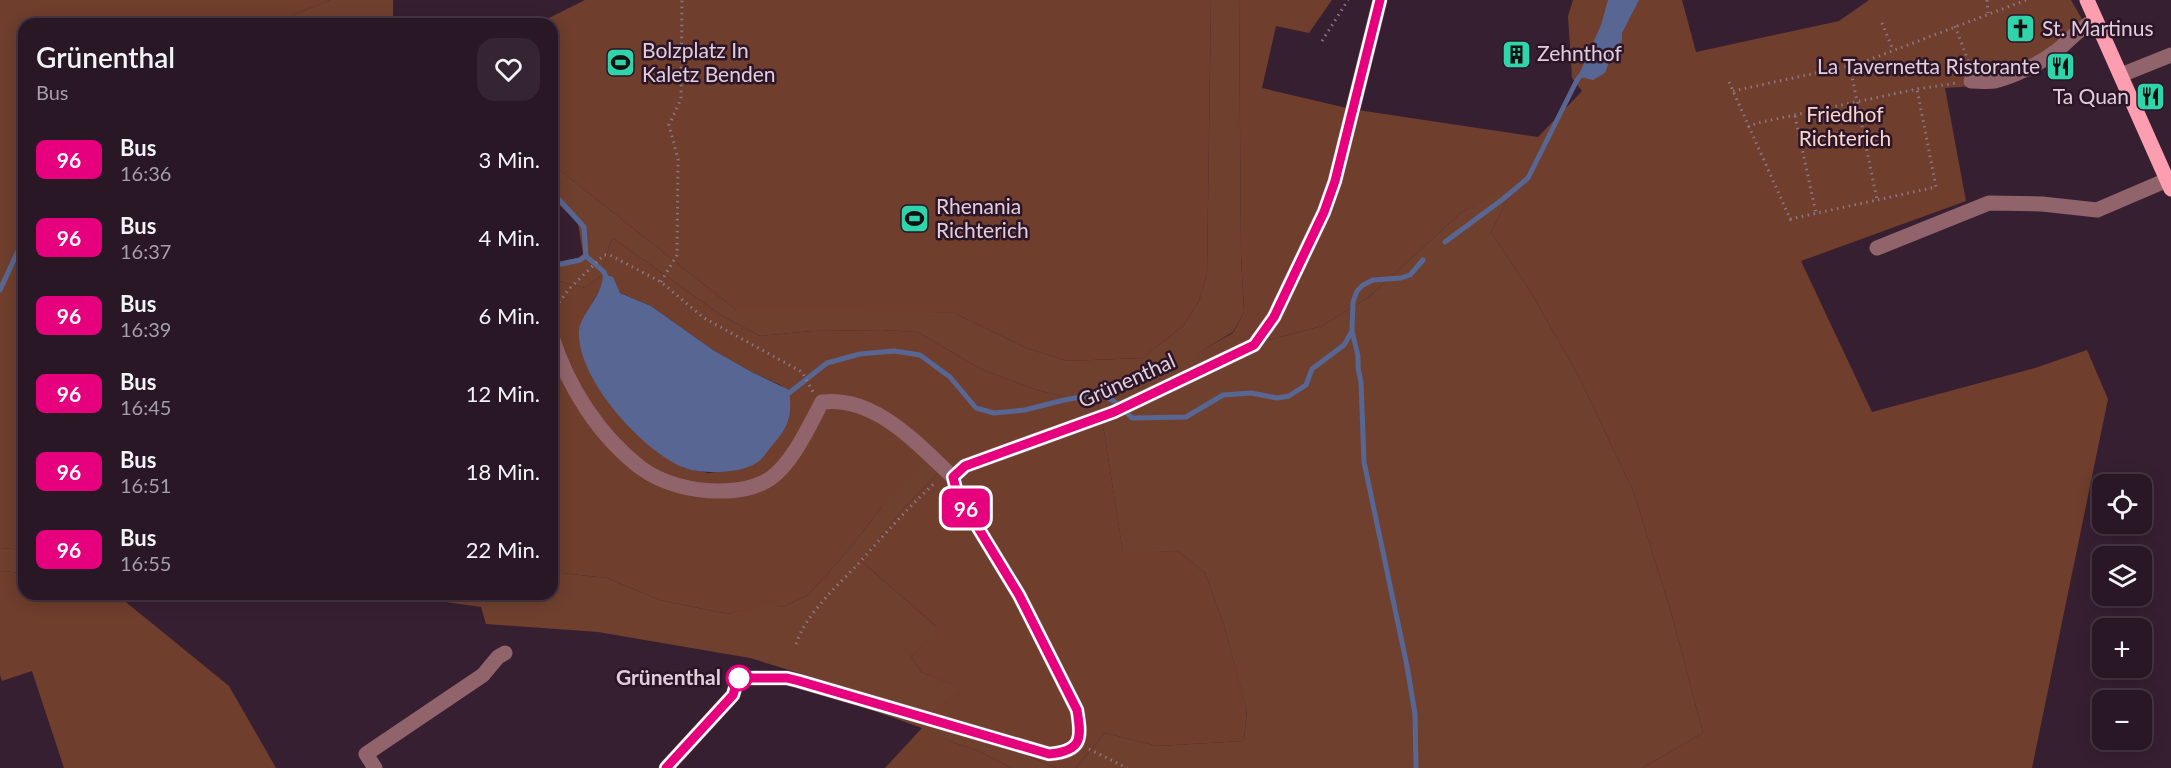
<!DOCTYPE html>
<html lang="de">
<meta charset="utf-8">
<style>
body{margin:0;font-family:Lato,sans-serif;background:#352432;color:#f1f3f6;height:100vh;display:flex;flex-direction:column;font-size:22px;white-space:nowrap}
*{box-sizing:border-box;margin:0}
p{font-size:20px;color:#a59fa7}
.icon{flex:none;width:33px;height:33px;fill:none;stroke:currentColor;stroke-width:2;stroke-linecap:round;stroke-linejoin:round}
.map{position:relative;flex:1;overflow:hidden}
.sheet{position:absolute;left:18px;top:18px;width:540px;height:582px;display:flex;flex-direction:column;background:#291726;border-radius:18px;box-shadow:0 3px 15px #0003,0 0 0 2px #453643}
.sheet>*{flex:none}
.badge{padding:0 12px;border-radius:9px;font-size:21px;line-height:39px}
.tools{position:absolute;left:2092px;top:474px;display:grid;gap:12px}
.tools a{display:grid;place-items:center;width:60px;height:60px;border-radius:12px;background:#291726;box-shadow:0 3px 15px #0003,0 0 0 2px #453643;font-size:30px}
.map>.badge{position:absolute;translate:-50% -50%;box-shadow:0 0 0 3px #fff}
.round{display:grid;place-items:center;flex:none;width:63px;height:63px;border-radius:18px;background:#352432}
.headline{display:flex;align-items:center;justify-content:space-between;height:102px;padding:0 18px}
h1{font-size:28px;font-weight:600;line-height:45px}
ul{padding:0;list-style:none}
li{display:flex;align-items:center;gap:18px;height:78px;padding:0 18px}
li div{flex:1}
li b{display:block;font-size:22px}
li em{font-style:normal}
li .badge{min-width:66px;font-weight:700;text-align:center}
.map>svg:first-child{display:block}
.green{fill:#6f3e2d;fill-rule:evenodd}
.forest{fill:#70402e}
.water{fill:#576693}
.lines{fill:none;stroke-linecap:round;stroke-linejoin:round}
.stream{stroke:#576693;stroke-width:5}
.path{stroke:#8b7686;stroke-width:3;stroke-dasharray:1.5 4.5;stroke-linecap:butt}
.minor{stroke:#91646c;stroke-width:15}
.major{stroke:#fc9eaf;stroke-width:15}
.line-casing{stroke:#fff;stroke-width:14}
.line{stroke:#e6007e;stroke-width:9}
.stop-dot{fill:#fff;stroke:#e6007e;stroke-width:3}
.labels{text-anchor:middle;stroke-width:5;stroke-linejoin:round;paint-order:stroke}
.poi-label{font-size:21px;fill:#e0cfdb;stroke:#2d1528;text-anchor:start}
.park-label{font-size:21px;fill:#f8d6ca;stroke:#2d1528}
.street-label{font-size:21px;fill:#e0cfdb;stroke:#2d1528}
.stop-label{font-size:21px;font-weight:bold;fill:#e0cfdb;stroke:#2d1528;text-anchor:end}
</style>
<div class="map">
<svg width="2171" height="768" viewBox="0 0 2171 768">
<rect width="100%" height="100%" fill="#371f32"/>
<g class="green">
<polygon points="0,0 330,0 272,24 24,24 24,550 0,548"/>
<polygon points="585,0 1211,0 1207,275 1199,301 1184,325 1143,358 1067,361 1026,348 954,313 736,310 552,164 552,24 537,24"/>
<polygon points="1239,0 1332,0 1309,33 1276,26 1262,88 1351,109 1538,137 1582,91 1572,78 1568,16 1573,0 1682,0 1696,52 1839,21 1869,0 2071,0 2087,28 1992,85 1945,88 1966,201 1801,261 1872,412 2035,368 2087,350 2108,399 2032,768 1642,768 1703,733 1672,616 1634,493 1579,377 1530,291 1491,232 1511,193 1508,189 1462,212 1369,297 1322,326 1254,344 1202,372 1195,354 1233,333 1244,312 1241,256"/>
<path d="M613,238L721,315L760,336L812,331L881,330L918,332L981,369L1037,390L1071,398L1096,395L1102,418L1123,552L1178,551L1205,573L1224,625L1247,709L1244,741L1157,746L1105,733L1076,768H1056L1024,754L946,740L979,751L1012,768H885L922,728L863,707L960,688L921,672L911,656L937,627L861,561L904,508L939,472L881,508L847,552L808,595L783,607L766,605L728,614L659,600L607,578L552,572V283L555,280L585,288L602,275L609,246ZM602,285L651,306L713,350L750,371L780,385L786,390L735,470L709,473L683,468L593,379L583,354L579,329Z"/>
<polygon points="0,571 24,573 24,594 116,594 229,686 276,768 64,768 32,671 2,681 0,675"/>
</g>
<g class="forest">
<polygon points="330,0 393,0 393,24 272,24"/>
<polygon points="1211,0 1239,0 1241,256 1244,312 1233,332 1196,354 1202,371 1254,344 1322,326 1369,297 1462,212 1508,188 1511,193 1491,232 1530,291 1579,377 1634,493 1672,616 1703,733 1642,768 1076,768 1105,733 1157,746 1244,741 1247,710 1224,625 1205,573 1178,551 1123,553 1102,418 1096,395 1071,398 1037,390 981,369 918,332 881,330 812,331 760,336 721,315 613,238 609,246 602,275 585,288 555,280 552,283 552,263 578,258 583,254 578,223 552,198 552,164 736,310 861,310 954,313 1026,348 1067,361 1143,358 1184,325 1199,301 1207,275"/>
<polygon points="928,461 939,472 904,508 861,561 938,628 911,656 921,672 961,688 931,713 750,658 598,632 486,624 481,607 389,594 552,594 552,572 607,578 659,600 728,614 766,604 783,607 808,595 847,552 881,508"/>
<polygon points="0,548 24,550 24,573 0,571"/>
<polygon points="939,726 1024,754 1056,768 1012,768 979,751 946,740 938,731"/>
</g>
<g class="water">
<polygon points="1608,0 1639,0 1622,33 1622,40 1618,54 1610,60 1605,73 1593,80 1580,77 1580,72 1601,25"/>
<path d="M606,275L613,277L620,293L651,306L713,350L750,371L789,390C793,417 788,428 770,448C767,452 763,458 758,462C741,474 701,475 682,467C641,449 576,378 579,330C581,314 601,298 603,276Z"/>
</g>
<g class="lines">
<g class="stream">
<polyline points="552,192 584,227 586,256 604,272 607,280"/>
<polyline points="1445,242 1503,199 1528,178 1577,80 1584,71"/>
<polyline points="552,266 580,260 586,256"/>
<polyline points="0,290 24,238"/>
<polyline points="1352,331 1358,356 1358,368 1361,382 1364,462 1407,666 1415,714 1416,768"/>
<polyline points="783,395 789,393 827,363 860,354 894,351 920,355 950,377 976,408 994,413 1025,410 1064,400 1099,394 1114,401 1132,418 1186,417 1223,395 1251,393 1277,398 1289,396 1306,385 1312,369 1344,345 1352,331 1353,302 1357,291 1363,285 1373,280 1401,278 1410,275 1423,260"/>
</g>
<g class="path">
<polyline points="1987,0 1988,13"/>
<polyline points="1882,23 1893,50"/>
<polyline points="1955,26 1971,68"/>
<polyline points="1322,41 1348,0"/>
<polyline points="1850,67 1877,200"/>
<polyline points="1729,82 1792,223"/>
<polyline points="1733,91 1858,64 2026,0"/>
<polyline points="1795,116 1816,213"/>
<polyline points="1748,127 1757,123 1917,89 1957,83"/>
<polyline points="1790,219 1936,187 1917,89"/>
<polyline points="661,282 677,255 678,159 669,125 681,99 682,0"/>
<polyline points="552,312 569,289 604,255 610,255 661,282 704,318 802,372 813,392"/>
<polyline points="552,403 562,399"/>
<path d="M796,644C805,615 838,585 859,563C884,535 908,507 936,482"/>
<polyline points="1089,749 1127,768"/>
</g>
<g class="minor">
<polyline points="2121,75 2171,55"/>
<path d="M1971,81C1979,81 1987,82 1995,81C2015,76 2039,64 2055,52C2071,40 2077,29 2096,20"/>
<polyline points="1877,248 1989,203 2042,204 2097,210 2167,180"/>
<path d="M552,337C568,387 599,436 641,468C663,484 692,491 719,491C737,491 755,489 771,478C793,462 809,426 822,402C876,396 917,444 953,477"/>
<polyline points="953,477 965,466 1114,412 1254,345 1274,317 1324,212 1335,181 1380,0"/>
<polyline points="375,768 366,754 483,675 498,657 505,653"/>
<path d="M666,768L733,695L738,678H787L799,681L1049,754C1082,752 1082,739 1077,710L1019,595L957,493L953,477"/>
</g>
<polyline class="major" points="2087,0 2171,189"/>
</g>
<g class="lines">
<defs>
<path id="line" d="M666,768L733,695L738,678H787L799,681L1049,754C1082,751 1082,739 1077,710L1019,595L957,493L953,477L965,466L1114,412L1254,345L1274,317L1324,212L1335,181L1380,0"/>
</defs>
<use href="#line" class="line-casing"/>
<use href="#line" class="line"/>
</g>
<defs>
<symbol id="church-square" viewBox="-11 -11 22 22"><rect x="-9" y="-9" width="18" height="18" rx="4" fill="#30d4aa" stroke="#2d1528"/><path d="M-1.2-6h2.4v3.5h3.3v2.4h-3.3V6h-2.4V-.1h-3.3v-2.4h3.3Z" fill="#111"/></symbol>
<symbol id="building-square" viewBox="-11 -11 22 22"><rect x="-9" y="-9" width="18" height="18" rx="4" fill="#30d4aa" stroke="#2d1528"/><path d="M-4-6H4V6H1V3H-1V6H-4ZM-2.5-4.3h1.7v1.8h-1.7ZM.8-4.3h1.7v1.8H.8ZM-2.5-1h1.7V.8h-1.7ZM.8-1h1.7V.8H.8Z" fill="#111"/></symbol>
<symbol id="stadium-square" viewBox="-11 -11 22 22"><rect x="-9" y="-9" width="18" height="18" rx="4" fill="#30d4aa" stroke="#2d1528"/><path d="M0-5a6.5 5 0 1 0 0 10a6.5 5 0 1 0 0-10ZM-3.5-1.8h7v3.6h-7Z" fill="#111"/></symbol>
<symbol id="restaurant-square" viewBox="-11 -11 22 22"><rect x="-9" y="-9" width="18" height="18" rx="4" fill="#30d4aa" stroke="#2d1528"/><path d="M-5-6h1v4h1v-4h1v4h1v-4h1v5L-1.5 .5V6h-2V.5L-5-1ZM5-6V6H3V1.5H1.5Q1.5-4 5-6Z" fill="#111"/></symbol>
</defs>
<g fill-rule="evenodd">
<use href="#church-square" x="2004" y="12" width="33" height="33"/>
<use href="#building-square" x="1500" y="38" width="33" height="33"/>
<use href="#stadium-square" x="604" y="46" width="33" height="33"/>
<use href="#restaurant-square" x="2044" y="50" width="33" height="33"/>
<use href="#restaurant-square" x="2134" y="80" width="33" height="33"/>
<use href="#stadium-square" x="898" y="202" width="33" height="33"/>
</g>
<circle class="stop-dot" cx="739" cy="678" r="12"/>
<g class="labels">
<g class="poi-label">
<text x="2042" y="36">St. Martinus</text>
<text x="642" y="58">Bolzplatz In<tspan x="642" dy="24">Kaletz Benden</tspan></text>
<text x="1537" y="61">Zehnthof</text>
<text x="2040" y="74" text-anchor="end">La Tavernetta Ristorante</text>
<text x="2129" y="104" text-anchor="end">Ta Quan</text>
<text x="936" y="214">Rhenania<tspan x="936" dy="24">Richterich</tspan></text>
</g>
<g class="park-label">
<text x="1845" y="122">Friedhof<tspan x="1845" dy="24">Richterich</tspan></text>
</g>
<g class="street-label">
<text transform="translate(1127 381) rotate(-24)" y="7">Grünenthal</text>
</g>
<g class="stop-label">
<text x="721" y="685">Grünenthal</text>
</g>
</g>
</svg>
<div class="tools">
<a><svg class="icon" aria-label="locate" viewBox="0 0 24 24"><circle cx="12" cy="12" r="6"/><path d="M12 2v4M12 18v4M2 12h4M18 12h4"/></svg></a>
<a><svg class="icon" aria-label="layers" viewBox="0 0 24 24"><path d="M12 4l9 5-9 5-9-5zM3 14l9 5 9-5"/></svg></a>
<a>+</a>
<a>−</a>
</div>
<b class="badge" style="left:966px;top:508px;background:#e6007e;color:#fff">96</b>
<section class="sheet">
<div class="headline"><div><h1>Grünenthal</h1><p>Bus</p></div><a class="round"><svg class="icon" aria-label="heart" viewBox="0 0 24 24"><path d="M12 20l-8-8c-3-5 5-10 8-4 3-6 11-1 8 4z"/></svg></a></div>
<ul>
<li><span class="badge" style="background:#e6007e;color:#fff">96</span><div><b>Bus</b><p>16:36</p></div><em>3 Min.</em></li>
<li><span class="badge" style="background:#e6007e;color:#fff">96</span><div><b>Bus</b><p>16:37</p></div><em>4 Min.</em></li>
<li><span class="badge" style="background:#e6007e;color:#fff">96</span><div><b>Bus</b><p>16:39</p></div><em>6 Min.</em></li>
<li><span class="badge" style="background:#e6007e;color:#fff">96</span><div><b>Bus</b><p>16:45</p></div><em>12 Min.</em></li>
<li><span class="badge" style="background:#e6007e;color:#fff">96</span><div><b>Bus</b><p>16:51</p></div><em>18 Min.</em></li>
<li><span class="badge" style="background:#e6007e;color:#fff">96</span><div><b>Bus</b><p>16:55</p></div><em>22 Min.</em></li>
</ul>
</section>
</div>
